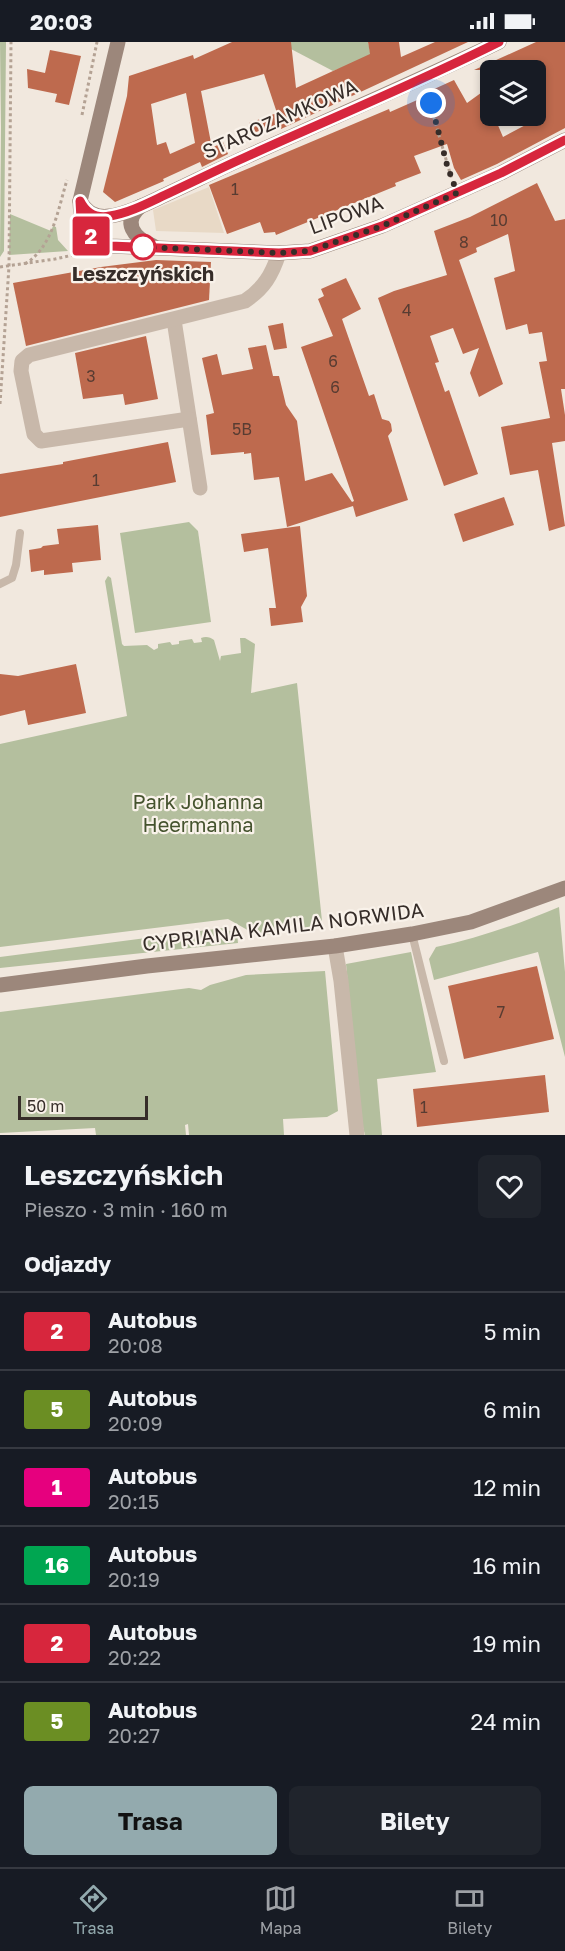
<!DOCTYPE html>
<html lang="pl">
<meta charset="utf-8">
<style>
body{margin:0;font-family:"Golos Text",sans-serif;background:#20242c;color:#f1f3f6;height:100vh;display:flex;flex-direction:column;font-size:22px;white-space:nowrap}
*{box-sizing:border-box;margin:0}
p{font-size:20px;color:#9ea1a6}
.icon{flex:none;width:33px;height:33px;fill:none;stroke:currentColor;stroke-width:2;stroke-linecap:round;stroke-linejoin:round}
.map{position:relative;height:1093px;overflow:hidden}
.drawer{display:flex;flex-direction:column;background:#171b24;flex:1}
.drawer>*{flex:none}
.badge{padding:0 12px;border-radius:4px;font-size:21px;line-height:39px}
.controls{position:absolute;left:480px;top:18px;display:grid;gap:12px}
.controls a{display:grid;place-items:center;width:66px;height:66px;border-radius:9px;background:#171b24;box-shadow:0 3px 9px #0003;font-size:30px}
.scale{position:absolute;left:18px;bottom:15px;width:130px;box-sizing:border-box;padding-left:6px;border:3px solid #362d29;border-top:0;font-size:16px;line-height:21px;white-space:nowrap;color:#362d29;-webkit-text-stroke:4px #f9f2ea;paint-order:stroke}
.you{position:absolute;width:30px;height:30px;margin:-15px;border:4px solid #fff;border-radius:50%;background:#1a73e8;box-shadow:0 0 0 9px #1a73e833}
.map>.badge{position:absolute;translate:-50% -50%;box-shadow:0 0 0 3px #fff}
h2{padding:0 24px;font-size:22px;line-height:54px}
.round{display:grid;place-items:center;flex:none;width:63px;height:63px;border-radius:9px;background:#20242c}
.overview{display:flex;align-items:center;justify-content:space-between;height:102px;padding:0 24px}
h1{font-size:28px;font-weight:700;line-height:45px}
.button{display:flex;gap:12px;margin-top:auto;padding:12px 24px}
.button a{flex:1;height:69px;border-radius:9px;background:#93aaae;color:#111;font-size:24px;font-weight:700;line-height:69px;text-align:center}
.button a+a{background:#20242c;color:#f1f3f6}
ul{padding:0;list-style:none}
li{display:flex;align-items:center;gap:18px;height:78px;padding:0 24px;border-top:2px solid #363941}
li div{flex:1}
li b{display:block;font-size:22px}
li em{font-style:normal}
li .badge{min-width:66px;font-weight:700;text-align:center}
.status{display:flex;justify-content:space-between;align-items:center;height:42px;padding:0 30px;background:#171b24;direction:ltr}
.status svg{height:16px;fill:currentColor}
.tabs{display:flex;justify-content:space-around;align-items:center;height:84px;border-top:2px solid #363941;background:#171b24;font-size:16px;color:#9ea1a6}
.tabs a{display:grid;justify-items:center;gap:3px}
.tabs .active{color:#93aaae}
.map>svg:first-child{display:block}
.green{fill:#b4bf9e}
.plaza{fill:#e8d9c6}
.building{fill:#be6a4e;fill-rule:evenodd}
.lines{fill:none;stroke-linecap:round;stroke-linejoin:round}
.path{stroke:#b4a294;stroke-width:3;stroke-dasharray:3 3;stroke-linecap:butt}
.lane{stroke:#c8b8aa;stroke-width:8}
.street{stroke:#c8b8aa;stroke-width:15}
.secondary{stroke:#9c877b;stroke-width:15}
.line-casing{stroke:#fff;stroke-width:14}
.line{stroke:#d7263d;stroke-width:9}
.walk{stroke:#362d29;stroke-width:6;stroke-dasharray:0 10.8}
.stop-dot{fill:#fff;stroke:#d7263d;stroke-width:3}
.labels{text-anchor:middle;stroke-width:4.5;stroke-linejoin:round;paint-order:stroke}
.number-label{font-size:16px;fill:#583c32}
.street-label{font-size:20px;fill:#362d29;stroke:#f9f2ea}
.stop-label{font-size:20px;font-weight:bold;fill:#362d29;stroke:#f9f2ea}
.park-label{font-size:20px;fill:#45532e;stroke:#f9f2ea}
</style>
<div class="status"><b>20:03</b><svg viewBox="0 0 49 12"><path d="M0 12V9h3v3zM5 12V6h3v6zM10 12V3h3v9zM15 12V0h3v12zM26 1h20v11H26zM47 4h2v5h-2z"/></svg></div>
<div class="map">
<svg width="565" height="1093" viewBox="0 0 565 1093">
<rect width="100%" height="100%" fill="#f1e8de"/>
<g class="green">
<polygon points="0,0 6,0 4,209 0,215 1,85"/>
<polygon points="290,0 368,0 371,15 333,29 291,7"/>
<polygon points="10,172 51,189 53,184 56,185 58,198 68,209 9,213"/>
<polygon points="189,480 198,489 211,580 135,591 120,491"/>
<path d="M108,534L111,536L122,602L124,604L147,603L154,608L158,606V602L170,600L172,603L179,602V599L192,597L194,601L202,600L201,596C206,594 210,595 214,598L220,619L221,614L241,611L240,596H245L255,602L251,651L297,641L322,879L318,885L258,894L228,877L0,905V702L127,674L105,539Z"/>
<path d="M559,865L565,930V1015L538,910L434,938L429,917L436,905C478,896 519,882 559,865Z"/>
<polygon points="223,886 237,892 238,901 0,926 0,915"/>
<polygon points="411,910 436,1030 377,1037 382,1093 365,1093 362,1081 346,922"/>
<polygon points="325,929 338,1069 327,1075 283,1077 284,1093 189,1093 188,1082 185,1083 186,1093 96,1093 95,1086 0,1091 0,970 189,946 201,948 210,943 246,933"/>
</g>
<polygon class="plaza" points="209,145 224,191 156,189 153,168"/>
<g class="building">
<path d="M232,0H291L296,46L370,12L368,0H399L401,15L435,0H468L281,87L280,83L252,91L249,81L277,71L264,32L201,49L212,106L223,100L228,112L202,125L200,120L163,137L164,139L115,160L103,150L127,54L129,34L193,13L194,17ZM186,51L195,101L170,112L166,100L157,103L151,62Z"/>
<polygon points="536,0 565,0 565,86 497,122 461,138 454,126 447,102 414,114 421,131 395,141 396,144 276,193 275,190 264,191 260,180 227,192 209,143 389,67 390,70 433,51 432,48 454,38 467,61 485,48 490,57 490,74 494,74 503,95 535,78 539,74 537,71 546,65 536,36 536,28 474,28"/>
<polygon points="50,8 81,14 69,63 55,60 57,52 28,46 27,27 45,31"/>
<polygon points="537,141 555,179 565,177 565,347 561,347 565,373 565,399 552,401 565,484 549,489 538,428 510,433 501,385 550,376 539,320 547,319 542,290 529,292 527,282 506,288 494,236 515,229 508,192 476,206 477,210 459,218 503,342 479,355 470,331 479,306 463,312 453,286 430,294 439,320 435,321 445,350 449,348 478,432 444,444 378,256 394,249 447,233 434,189 470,175"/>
<polygon points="156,218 211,220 209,258 26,304 13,241 101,225"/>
<polygon points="346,236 361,267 342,277 369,354 374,352 382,377 389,379 391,382 392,389 388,394 408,458 356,475 353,464 287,485 279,435 254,438 251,411 244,412 244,410 211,413 206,373 214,371 202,316 217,312 222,333 253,327 248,306 266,303 273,334 279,334 286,363 297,379 305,439 332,431 352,460 354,459 301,305 333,294 318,257 324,254 321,247"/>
<polygon points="283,281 287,306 274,308 268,284"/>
<polygon points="146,294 158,357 125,363 123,352 83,357 75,311"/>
<polygon points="168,400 176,440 0,475 0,432 63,422 63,420"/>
<polygon points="504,455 514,483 463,500 454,472"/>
<polygon points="98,483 101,518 72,521 73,530 44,533 44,528 31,530 29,508 41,506 43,504 59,502 57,487"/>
<polygon points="300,484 307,554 301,565 303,580 271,584 269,566 276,566 268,506 244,510 241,492"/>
<polygon points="76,622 86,671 28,683 25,668 0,674 0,632 18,634"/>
<polygon points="537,924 554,997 464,1017 448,944"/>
<polygon points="545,1033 549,1070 417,1085 413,1047"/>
</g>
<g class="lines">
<g class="path">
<polyline points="427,52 452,138"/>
<polyline points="82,73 97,0"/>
<path d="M25,222C53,205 58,167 67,138"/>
<polyline points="0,225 55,217 87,210"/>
<polyline points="0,362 9,224 11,0"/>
</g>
<g class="lane">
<polyline points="0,542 12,536 16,523 20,491"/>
<polyline points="412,892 444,1019"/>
</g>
<g class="street">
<polyline points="174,278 200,446"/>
<path d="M189,377L41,399L34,392L21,329L22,319L29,313L245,259C264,246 272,233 279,211"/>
<polyline points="335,904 341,939 357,1093"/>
</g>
<g class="secondary">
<path d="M118,0L80,159C80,182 88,197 110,204L279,211L310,209L382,184L501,131L565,98"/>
<path d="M80,159C87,171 96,176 110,174C129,171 148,161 165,153C193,140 221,126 248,114C332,76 416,40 499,0"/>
<path d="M141,164C121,180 134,196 153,204"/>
<polyline points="0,943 147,924 335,904 412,892 471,880 565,846"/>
</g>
</g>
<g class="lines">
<defs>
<path id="line" d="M499,0C417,41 332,76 248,114C221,126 193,140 165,153C148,161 129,171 110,174C96,177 86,171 80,159L81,177L88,190L96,198L110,204L279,211L310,209L382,184L501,131L565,98"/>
</defs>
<use href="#line" class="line-casing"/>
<use href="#line" class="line"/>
<polyline class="walk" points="143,205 279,211 310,209 382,184 457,151 447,123 431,61"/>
</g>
<circle class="stop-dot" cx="143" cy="205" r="12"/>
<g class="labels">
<g class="number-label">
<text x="235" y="153">1</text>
<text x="499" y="184">10</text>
<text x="464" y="206">8</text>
<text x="407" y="274">4</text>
<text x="333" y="325">6</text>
<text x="91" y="340">3</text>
<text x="335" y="351">6</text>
<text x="242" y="393">5B</text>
<text x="96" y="444">1</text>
<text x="501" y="976">7</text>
<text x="424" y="1071">1</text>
</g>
<g class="street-label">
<text transform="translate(280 77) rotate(-24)" y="7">STAROZAMKOWA</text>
<text transform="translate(346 173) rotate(-20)" y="7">LIPOWA</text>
<text transform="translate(283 885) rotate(-7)" y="7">CYPRIANA KAMILA NORWIDA</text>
</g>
<g class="stop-label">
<text x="143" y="239">Leszczyńskich</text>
</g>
<g class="park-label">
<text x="198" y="767">Park Johanna<tspan x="198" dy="23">Heermanna</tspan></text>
</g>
</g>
</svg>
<div class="controls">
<a><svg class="icon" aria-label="layers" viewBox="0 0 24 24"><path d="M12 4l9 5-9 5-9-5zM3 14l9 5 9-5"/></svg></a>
</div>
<div class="scale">50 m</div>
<div class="you" style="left:431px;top:61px"></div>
<b class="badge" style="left:91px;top:194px;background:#d7263d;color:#fff">2</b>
</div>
<section class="drawer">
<div class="overview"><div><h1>Leszczyńskich</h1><p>Pieszo · 3 min · 160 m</p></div><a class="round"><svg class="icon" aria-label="heart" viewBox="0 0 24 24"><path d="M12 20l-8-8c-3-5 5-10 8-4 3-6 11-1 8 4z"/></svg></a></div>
<h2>Odjazdy</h2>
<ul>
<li><span class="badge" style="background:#d7263d;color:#fff">2</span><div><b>Autobus</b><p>20:08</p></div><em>5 min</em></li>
<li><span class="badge" style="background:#6b8e23;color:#fff">5</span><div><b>Autobus</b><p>20:09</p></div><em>6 min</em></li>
<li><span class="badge" style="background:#e6007e;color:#fff">1</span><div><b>Autobus</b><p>20:15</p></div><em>12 min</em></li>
<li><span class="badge" style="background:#00a651;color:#fff">16</span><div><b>Autobus</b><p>20:19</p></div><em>16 min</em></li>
<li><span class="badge" style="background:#d7263d;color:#fff">2</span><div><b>Autobus</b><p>20:22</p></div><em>19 min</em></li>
<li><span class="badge" style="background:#6b8e23;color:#fff">5</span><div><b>Autobus</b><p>20:27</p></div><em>24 min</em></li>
</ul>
<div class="button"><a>Trasa</a><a>Bilety</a></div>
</section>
<nav class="tabs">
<a class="active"><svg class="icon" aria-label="directions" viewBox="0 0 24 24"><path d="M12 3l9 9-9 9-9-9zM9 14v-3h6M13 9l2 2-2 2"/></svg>Trasa</a>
<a><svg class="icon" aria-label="map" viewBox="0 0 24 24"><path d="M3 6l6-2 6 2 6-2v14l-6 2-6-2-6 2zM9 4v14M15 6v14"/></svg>Mapa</a>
<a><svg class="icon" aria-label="tickets" viewBox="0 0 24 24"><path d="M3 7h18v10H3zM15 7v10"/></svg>Bilety</a>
</nav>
